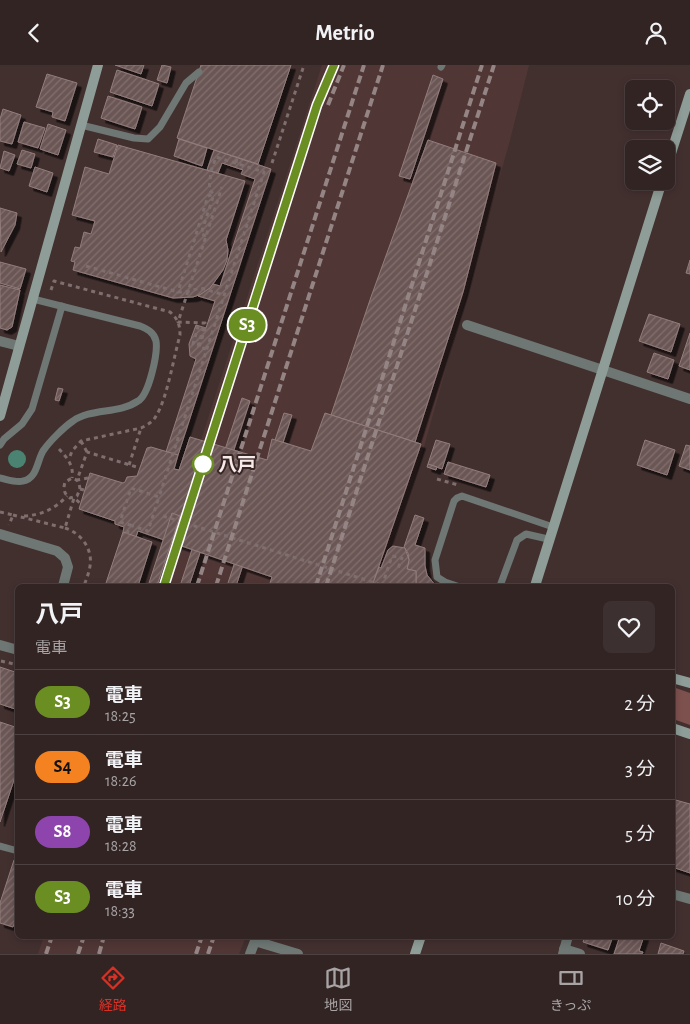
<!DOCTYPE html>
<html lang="ja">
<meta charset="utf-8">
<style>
body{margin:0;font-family:"Alegreya Sans","Noto Sans JP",sans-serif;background:#3d3030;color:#f1f3f6;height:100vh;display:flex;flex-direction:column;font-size:19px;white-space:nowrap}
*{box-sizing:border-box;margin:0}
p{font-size:16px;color:#a8a4a6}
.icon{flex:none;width:28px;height:28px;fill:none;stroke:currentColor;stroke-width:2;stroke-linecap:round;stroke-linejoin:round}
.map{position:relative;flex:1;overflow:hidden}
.details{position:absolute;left:15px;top:519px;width:660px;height:355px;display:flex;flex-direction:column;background:#322423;border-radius:8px;box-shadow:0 2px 8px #0003,0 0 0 1px #4d4141}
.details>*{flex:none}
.badge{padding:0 10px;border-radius:16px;font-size:18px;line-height:32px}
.tools{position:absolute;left:625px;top:15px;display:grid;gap:10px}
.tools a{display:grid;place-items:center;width:50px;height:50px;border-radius:8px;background:#322423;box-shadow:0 2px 8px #0003,0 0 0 1px #4d4141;font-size:25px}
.map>.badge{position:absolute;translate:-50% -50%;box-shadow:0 0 0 2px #fff}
.round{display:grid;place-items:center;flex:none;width:52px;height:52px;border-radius:8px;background:#3d3030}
.overview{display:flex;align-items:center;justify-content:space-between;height:85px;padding:0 20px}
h1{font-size:24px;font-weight:700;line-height:38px}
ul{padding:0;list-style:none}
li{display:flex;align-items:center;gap:15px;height:65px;padding:0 20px;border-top:1px solid #4d4141}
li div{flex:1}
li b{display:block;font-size:19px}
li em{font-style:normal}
li .badge{min-width:55px;font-weight:700;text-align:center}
header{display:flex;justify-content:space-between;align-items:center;height:65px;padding:0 20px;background:#322423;font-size:22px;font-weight:700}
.tab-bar{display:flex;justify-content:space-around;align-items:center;height:70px;border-top:1px solid #4d4141;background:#322423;font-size:14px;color:#a8a4a6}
.tab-bar a{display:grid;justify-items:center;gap:2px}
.tab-bar .active{color:#d93025}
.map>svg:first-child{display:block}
.built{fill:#503736}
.green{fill:#7d514e}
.water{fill:#4a8372}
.building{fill:url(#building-hatch);stroke:#937d7c;filter:url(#shadow)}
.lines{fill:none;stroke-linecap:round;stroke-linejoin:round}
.path{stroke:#7e6e6d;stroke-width:3;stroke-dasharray:4 4;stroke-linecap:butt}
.lane{stroke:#6e7774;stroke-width:7}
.street{stroke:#6e7774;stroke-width:10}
.secondary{stroke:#8e9d97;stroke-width:10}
.rail{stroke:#948584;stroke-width:4;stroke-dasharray:8 4;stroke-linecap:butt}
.line-casing{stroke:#fff;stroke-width:11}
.line{stroke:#6b8e23;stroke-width:8}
.stop-dot{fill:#fff;stroke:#6b8e23;stroke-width:2.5}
.labels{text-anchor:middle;stroke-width:4;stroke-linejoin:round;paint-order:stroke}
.stop-label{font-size:19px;font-weight:bold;fill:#f7ebea;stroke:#382625;text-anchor:start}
</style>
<header><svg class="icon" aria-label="back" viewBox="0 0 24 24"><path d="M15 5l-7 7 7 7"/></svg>Metrio<svg class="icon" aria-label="person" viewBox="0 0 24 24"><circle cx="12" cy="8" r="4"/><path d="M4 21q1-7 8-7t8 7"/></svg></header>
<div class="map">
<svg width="690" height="889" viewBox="0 0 690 889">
<defs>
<pattern id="building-hatch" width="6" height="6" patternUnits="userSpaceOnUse" patternTransform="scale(1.25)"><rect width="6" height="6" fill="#6b5755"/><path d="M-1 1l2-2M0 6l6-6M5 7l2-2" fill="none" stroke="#816f6e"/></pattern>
<filter id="shadow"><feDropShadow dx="4.5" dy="4.5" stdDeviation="0" flood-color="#0009"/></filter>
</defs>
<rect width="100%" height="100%" fill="#42302f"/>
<g class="built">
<polygon points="322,0 529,0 510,75 416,410 379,521 154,521"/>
<polygon points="44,871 246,871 239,889 38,889"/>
</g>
<polygon class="green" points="673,622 690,628 690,660 673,654"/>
<circle class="water" cx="17" cy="394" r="9"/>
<g class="building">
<polygon points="115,0 144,0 141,9"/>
<polygon points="162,0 171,2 167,18 157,15"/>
<polygon points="201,0 291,0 258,99 177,73"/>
<polygon points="117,5 159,19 152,41 110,27"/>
<polygon points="47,9 77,18 65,56 52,52 53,47 36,42"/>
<polygon points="433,10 443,14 410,114 399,111"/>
<polygon points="108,31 142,42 135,64 101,53"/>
<polygon points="3,44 21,50 12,79 0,76 0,54"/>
<polygon points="24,57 45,63 38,83 18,77"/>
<polygon points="48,59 66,65 58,90 40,84"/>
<polygon points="98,74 117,80 113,92 94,87"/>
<polygon points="179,74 207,83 202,101 174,91"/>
<polygon points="428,75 496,98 463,227 415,377 331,350 371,232"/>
<polygon points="118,80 245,116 226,175 228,185 227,195 223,205 210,223 202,229 193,232 173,233 73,205 75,197 71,196 75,182 80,183 84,167 91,169 95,156 72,150 85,102 109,109"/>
<polygon points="22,85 35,89 31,103 17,99"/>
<polygon points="214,85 271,104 178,390 166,387 196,294 190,291 189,279 196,260 206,263 215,236 198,231 210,223 213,219 220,221 255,114 241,109 243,105 222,98 218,108 207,105"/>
<polygon points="4,86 15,90 9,106 0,103"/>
<polygon points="35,102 53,108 47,127 29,121"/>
<polygon points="0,143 17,148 15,160 1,187"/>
<polygon points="690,195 690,209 686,208"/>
<polygon points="0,197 26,204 20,224 0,218"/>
<polygon points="0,220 20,225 12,262 7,265 0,263"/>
<polygon points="649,249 680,259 671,287 639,276"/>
<polygon points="690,268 690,305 679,301"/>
<polygon points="654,288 674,295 668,314 647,307"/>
<polygon points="58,323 63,324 59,336 55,335"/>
<polygon points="242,333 250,336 189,521 180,521"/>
<polygon points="284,348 292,350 236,521 227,521"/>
<polygon points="325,348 421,379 372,521 269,521 272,512 138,466 136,472 123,467 124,462 115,459 115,456 79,444 90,408 123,418 125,417 127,412 137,411 147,383 151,382 178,390 174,404 179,405 190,372 267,395 272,374 311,386"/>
<polygon points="436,375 450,379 442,404 428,399"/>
<polygon points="645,375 675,385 667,410 637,400"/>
<polygon points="686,380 690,381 690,405 679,401"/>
<polygon points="448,397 490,410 486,422 444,409"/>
<polygon points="428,399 437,402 436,405 427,402"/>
<polygon points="172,448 180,451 157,521 148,521"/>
<polygon points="415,450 424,453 415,480 425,483 425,501 427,510 436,521 416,521 416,506 407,504 409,495 408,488 404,482"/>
<polygon points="123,467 152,477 138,521 105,521"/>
<polygon points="393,481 405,483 409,495 407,504 416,506 416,521 372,521 379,502 381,503 388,485"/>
<polygon points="0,602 18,608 18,645 0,639"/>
<polygon points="0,657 18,663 18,703 0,757"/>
<polygon points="672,734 690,739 690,808 672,802"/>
<polygon points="14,795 18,796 18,848 13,862 0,858 0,838"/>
<polygon points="585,871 613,871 608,885 583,877"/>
<polygon points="620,871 644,871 639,886 643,887 642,889 614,889"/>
<polygon points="661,878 684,886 683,889 658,889"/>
</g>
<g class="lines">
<g class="path">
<polyline points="236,98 237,93"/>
<polyline points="272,98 304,0"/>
<polyline points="206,171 201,169 214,129"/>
<polyline points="86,201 178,227"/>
<path d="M51,225L54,216L170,247C178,254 180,260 180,270C174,291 167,334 156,351C153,357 147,360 141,363L81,376L72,386L69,394"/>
<polyline points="206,284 199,282 205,264 198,262 193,279 198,281 205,258 178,257 222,122"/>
<polyline points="81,376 87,387"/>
<path d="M59,384C67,393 74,400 72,413"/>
<polyline points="129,400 141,363"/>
<polyline points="88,413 77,415 87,387 140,403"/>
<polyline points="437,414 458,420"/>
<path d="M80,424C79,418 79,415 72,413L65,417C63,424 64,429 70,433L77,431L80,424L84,425"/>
<polyline points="0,447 13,450 9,460"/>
<polyline points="13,450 65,463 74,433 80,438"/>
<path d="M24,451C41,450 55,444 67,431"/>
<polyline points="163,451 382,520"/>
<polyline points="130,460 148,466 159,432"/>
<path d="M65,463C81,468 93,484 90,501C89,508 86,515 84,521"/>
<polyline points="127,469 130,460 120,457 131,423 159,432 264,107 216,92 211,106 209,125 214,129 208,131 178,227 185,227 201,223 224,230"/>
<polyline points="382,521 392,491 402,493 397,506"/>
<polyline points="1,596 18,600"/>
</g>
<g class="lane">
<polyline points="441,2 442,0"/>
<polyline points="81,60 134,73 148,74 160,62 186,18 199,7"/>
<polyline points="0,380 4,374 22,359 32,344 62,241"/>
<path d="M0,413C6,414 16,418 23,416C37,414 37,396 43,386C49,377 64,362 73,356C91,343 119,349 138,336C149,330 158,288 156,276C154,267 147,264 140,261L33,234"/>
<polyline points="457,521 445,517 437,512 435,495 454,436 457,433 462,431 553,462"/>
<polyline points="500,521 517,475 526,469 548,474"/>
<polyline points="0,781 18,786"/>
</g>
<g class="street">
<polyline points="467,260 690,334"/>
<polyline points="0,276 19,281"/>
<polyline points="0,469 57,486 65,493 68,502 63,521"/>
<polyline points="0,580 18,585"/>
<polyline points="672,829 690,834"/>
<polyline points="564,884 580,889"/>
<polyline points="250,889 255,876 298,889"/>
<polyline points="563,889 568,871"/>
</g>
<g class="secondary">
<polyline points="666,104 690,29"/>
<polyline points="0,351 98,0"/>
<polyline points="535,521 662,116"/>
<polyline points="672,613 690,618"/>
<polyline points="672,663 690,669"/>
<polyline points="415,889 421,871"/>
</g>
<g class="rail">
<polyline points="328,40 344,0"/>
<polyline points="164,521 317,40 334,0"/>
<polyline points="197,521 364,0"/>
<polyline points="216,521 383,0"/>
<polyline points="316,521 482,0"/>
<polyline points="326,521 494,0"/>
<polyline points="46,889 52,871"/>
<polyline points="78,889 84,871"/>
<polyline points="99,889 104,871"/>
<polyline points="196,889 202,871"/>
<polyline points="208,889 214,871"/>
</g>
</g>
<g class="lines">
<defs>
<polyline id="line" points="164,521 317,40 334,0"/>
</defs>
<use href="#line" class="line-casing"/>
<use href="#line" class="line"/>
</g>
<circle class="stop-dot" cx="203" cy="399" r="10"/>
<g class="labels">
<g class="stop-label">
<text x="218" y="406">八戸</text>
</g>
</g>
</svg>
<div class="tools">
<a><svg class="icon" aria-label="locate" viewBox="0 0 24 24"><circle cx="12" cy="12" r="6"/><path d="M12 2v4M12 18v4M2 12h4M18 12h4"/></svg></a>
<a><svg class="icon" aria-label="layers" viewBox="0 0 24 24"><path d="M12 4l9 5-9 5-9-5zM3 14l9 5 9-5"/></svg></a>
</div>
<b class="badge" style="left:247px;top:260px;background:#6b8e23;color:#fff">S3</b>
<section class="details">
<div class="overview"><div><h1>八戸</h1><p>電車</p></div><a class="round"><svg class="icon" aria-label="heart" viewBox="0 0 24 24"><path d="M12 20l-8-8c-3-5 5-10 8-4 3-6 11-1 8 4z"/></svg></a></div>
<ul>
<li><span class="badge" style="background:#6b8e23;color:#fff">S3</span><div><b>電車</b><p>18:25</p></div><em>2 分</em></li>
<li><span class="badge" style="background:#f58220;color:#111">S4</span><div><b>電車</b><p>18:26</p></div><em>3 分</em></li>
<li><span class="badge" style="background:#8e44ad;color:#fff">S8</span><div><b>電車</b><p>18:28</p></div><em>5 分</em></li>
<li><span class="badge" style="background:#6b8e23;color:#fff">S3</span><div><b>電車</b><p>18:33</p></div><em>10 分</em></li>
</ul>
</section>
</div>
<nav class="tab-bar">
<a class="active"><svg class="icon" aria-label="directions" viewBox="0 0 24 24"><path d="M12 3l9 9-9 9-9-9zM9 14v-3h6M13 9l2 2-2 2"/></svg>経路</a>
<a><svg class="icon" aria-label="map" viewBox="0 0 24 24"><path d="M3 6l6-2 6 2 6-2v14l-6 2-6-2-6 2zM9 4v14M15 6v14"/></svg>地図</a>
<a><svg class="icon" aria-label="tickets" viewBox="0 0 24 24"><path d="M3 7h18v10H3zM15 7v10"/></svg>きっぷ</a>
</nav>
